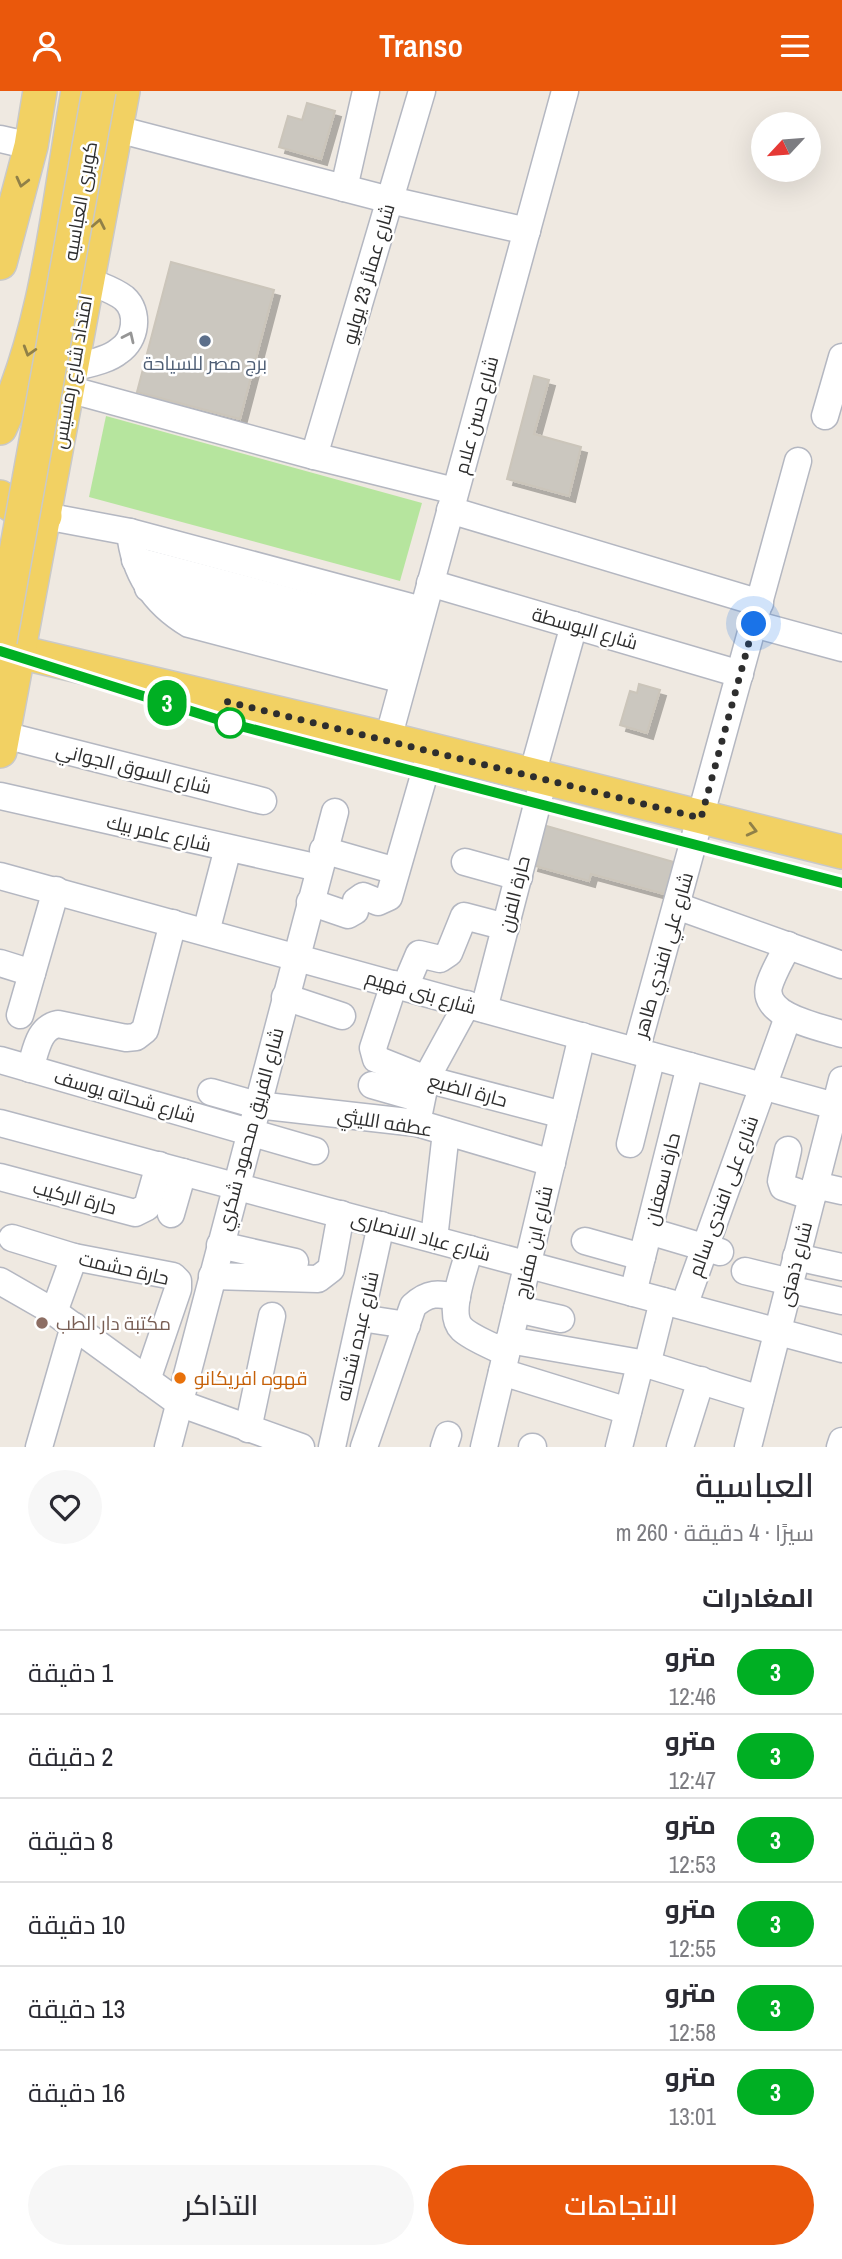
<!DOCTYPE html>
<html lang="ar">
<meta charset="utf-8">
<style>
body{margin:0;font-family:"Archivo Narrow",Cairo,sans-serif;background:#f7f7f7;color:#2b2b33;direction:rtl;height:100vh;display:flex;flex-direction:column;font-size:26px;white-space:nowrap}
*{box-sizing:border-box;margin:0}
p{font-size:23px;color:#7c7c81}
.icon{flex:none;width:38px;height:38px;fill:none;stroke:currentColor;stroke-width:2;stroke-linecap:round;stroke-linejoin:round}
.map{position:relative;height:1356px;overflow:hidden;direction:ltr}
.drawer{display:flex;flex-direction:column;background:#fff;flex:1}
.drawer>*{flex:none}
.badge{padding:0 14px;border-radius:23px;font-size:24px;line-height:46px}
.needle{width:46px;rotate:244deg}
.buttons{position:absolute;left:751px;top:21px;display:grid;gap:14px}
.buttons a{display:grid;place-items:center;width:70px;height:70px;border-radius:50%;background:#fff;box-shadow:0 7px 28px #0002;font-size:35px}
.you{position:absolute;width:35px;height:35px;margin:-18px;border:5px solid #fff;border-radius:50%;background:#1a73e8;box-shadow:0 0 0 10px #1a73e833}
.map>.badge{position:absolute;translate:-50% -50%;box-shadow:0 0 0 4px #fff}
h2{padding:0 28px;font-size:26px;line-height:63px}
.round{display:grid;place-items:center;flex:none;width:74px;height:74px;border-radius:37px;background:#f7f7f7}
.headline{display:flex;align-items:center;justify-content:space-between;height:119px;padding:0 28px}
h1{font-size:33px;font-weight:600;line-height:52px}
.button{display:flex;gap:14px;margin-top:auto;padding:14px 28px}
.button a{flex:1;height:80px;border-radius:42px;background:#ea580c;color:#fff;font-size:28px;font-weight:600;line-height:80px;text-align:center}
.button a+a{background:#f7f7f7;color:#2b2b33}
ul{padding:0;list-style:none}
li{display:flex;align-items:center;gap:21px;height:84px;padding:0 28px;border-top:2px solid #e1e1e2}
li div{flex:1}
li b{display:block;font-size:26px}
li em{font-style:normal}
li .badge{min-width:77px;font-weight:700;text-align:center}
header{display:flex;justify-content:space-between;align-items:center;height:91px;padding:0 28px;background:#ea580c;color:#fff;font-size:32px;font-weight:600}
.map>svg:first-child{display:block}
.green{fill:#b6e59e}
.building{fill:#cbc7bf;stroke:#cbc5ba;stroke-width:2;filter:url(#shadow)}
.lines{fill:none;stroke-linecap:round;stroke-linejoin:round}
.minor-casing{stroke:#b4b7c1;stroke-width:29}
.major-casing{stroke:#c9c9c9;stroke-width:36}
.minor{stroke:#fff;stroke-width:26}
.major{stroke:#f2d163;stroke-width:33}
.major-bridge-casing{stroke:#c9c9c9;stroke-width:36;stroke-linecap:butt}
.major-bridge{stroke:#f2d163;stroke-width:33}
.oneway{stroke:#908048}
.oneway2{stroke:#969696}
.line-casing{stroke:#fff;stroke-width:16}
.line{stroke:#00af23;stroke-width:10}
.walk{stroke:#2e2e2e;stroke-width:7;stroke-dasharray:0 12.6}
.service-dot{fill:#5c6f8a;stroke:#fff;stroke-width:2.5}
.stop-dot{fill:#fff;stroke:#00af23;stroke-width:3.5}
.education-dot{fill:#8d6e63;stroke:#fff;stroke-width:2.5}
.food-dot{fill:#e8710a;stroke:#fff;stroke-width:2.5}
.labels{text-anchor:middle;stroke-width:5;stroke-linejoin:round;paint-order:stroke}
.street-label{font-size:19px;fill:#2e2e2e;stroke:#fff}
.service-label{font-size:19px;fill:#4e5e75;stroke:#fff}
.education-label{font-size:19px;fill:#785e54;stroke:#fff;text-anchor:start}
.food-label{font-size:19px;fill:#c56008;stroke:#fff;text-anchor:start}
</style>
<header><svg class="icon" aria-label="menu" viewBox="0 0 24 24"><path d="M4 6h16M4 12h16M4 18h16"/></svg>Transo<svg class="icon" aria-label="person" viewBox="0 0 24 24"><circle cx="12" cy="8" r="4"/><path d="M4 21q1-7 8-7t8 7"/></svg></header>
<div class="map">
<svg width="842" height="1356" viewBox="0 0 842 1356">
<defs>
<filter id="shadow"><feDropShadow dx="6" dy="6" stdDeviation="0" flood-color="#0004"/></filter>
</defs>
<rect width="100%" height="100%" fill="#efe9e1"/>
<polygon class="green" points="106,325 422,412 400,490 89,406"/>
<g class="building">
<polygon points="307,12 335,20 321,68 279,56 288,25 302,29"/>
<polygon points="171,171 274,199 240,328 137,301"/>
<polygon points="534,285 549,289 534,343 581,356 569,405 507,388"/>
<polygon points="639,593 660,599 647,642 620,634 630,600 637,602"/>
<polygon points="543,734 677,772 668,804 591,783 589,790 532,774"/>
</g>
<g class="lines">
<defs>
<g id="minor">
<polyline points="117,38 390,109 527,140"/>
<polyline points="0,48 31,55"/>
<polyline points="344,97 366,0"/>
<path d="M72,277C87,273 107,270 119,260C136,249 140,221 124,207C114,199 100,195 89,190"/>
<polyline points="68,298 314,365 455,400"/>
<polyline points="825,325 842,266"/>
<polyline points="314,365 422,0"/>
<polyline points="450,419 760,512"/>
<polyline points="45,425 130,441 422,519"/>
<path d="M130,441C134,482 154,512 189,533L403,589"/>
<polyline points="135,469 416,543"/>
<polyline points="430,492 740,583"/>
<polyline points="148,497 409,567"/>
<polyline points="754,533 842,557"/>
<polyline points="4,644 263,710"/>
<polyline points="388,648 565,0"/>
<polyline points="532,684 574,534"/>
<polyline points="0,705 319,777"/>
<polyline points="323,759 396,780"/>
<polyline points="465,771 519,786"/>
<polyline points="0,785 842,1017"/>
<polyline points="310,811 348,824 355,820 356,810 363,805 378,811 389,806 431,660"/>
<polyline points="677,815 842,874"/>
<polyline points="206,841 228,757"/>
<path d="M788,854C782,867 773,881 769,895C761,926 821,936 842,943"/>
<polyline points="0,872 32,882"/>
<polyline points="394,893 373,957 376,968 426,988 563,1024"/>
<polyline points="405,896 419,863 440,868 449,862 464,825 506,836"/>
<polyline points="285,906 342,925"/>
<polyline points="484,918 544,687"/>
<polyline points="20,924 56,799"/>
<polyline points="636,960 798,370"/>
<polyline points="0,969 315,1060"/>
<path d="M30,978C36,960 38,937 58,933L126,947L136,946L145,939L173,832"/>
<polyline points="372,994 421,1008"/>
<polyline points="211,1001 257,1014 417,1032 552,1072"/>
<polyline points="0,1032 842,1258"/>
<polyline points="417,1032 426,988 467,913"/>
<polyline points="630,1053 652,965"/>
<polyline points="788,1059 781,1090 783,1096 812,1106"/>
<polyline points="0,1086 135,1122 147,1116 159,1074"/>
<polyline points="815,1094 842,1100"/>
<polyline points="171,1123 183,1081"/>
<polyline points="649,1140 720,1161"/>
<polyline points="12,1147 74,1166 173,1185 178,1190 178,1198 147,1289"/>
<polyline points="434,1148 446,1041"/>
<polyline points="585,1150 642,1166"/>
<polyline points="220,1154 295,1171"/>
<path d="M470,1158C465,1176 446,1223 462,1238C473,1248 493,1255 506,1262"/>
<polyline points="796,1166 842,1176"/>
<polyline points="745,1180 790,1191"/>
<polyline points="212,1185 318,1188 331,1178 341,1123"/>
<polyline points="0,1190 54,1221 179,1312 301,1356"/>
<polyline points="788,1198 842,1210"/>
<polyline points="633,1202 690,975"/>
<polyline points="684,1215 788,926"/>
<polyline points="517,1218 561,1228"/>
<polyline points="54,1221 74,1166"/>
<polyline points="361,1227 407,1234"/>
<polyline points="509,1249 646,1273 760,1308"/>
<polyline points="502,1281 628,1320"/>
<polyline points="248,1338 272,1225"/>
<polyline points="39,1356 74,1235"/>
<polyline points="168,1356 335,721"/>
<polyline points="332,1356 381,1134"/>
<path d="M364,1356L413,1215C428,1201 438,1202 457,1206"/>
<polyline points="444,1356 448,1344"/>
<polyline points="484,1356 582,945"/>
<polyline points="532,1356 533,1356"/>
<polyline points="619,1356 638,1282 648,1270 663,1210"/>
<polyline points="680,1356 701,1289"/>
<polyline points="748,1356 842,989"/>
<polyline points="840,1356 842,1350"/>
</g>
<g id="major">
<polyline points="0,172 31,55 40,0"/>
<path d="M0,337C49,233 58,112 78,0"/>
<polyline points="0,406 19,419 45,425"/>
<polyline points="0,564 19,561 388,648 842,761"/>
<polyline points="0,660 123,0"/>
</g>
</defs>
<use href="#minor" class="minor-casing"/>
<use href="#major" class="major-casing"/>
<use href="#minor" class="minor"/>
<use href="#major" class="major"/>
<defs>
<polyline id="major-bridge" points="0,550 99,0"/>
</defs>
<use href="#major-bridge" class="major-bridge-casing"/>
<use href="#major-bridge" class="major-bridge"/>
</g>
<defs><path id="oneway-chevron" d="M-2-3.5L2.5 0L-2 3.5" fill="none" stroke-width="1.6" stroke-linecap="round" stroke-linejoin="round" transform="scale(1.75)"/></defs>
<g class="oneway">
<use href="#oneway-chevron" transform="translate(22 91) rotate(104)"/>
<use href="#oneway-chevron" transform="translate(99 133) rotate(-79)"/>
<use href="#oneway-chevron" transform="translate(29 260) rotate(107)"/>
<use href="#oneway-chevron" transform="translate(752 739) rotate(14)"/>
</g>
<use class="oneway2" href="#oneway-chevron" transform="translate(129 246) rotate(-65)"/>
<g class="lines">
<defs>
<polyline id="line" points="0,560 229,632 842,792"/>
</defs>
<use href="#line" class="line-casing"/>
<use href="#line" class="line"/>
<polyline class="walk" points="230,632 225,610 701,727 754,533"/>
</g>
<circle class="service-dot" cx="205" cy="250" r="7"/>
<circle class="stop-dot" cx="230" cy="632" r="14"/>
<circle class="education-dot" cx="42" cy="1232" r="7"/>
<circle class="food-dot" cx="180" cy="1287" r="7"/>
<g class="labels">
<g class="street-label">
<text transform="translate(80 110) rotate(-80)" y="7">كوبرى العباسيه</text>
<text transform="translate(368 183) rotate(-74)" y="7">شارع عمائر 23 يوليو</text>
<text transform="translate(72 281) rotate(-80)" y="7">امتداد شارع رمسيس</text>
<text transform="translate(476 324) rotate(-75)" y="7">شارع حسن علام</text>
<text transform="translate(585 537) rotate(16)" y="7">شارع البوسطة</text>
<text transform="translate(134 677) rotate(14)" y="7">شارع السوق الجواني</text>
<text transform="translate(159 742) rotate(13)" y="7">شارع عامر بيك</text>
<text transform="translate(514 803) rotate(-76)" y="7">حارة الفرن</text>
<text transform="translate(663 864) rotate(-74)" y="7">شارع علي افندي طاهر</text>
<text transform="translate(421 901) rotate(16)" y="7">شارع بنى فهيم</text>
<text transform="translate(468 999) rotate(15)" y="7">حارة الضبع</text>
<text transform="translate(125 1005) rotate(16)" y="7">شارع شحاته يوسف</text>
<text transform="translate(385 1031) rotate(9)" y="7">عطفه الليثي</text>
<text transform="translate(250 1038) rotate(-75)" y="7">شارع الفريق محمود شكري</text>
<text transform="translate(662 1088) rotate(-76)" y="7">حارة سعفان</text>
<text transform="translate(723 1105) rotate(-70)" y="7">شارع على افندى سالم</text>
<text transform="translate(75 1106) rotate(15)" y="7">حارة الركيب</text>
<text transform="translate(421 1145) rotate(15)" y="7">شارع عباد الانصارى</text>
<text transform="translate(533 1151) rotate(-77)" y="7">شارع ابن مفارج</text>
<text transform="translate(795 1173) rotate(-76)" y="7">شارع ذهنى</text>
<text transform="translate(124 1177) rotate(13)" y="7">حارة حشمت</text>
<text transform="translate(357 1245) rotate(-77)" y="7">شارع عبده شحاته</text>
</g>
<g class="service-label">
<text x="205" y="279">برج مصر للسياحة</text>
</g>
<g class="education-label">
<text x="56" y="1239">مكتبة دار الطب</text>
</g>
<g class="food-label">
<text x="194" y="1294">قهوه افريكانو</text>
</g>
</g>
</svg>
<div class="buttons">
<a><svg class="needle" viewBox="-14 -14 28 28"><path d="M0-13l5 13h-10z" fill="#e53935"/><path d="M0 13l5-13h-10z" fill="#7c7c81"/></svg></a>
</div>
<div class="you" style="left:754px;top:533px"></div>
<b class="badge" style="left:167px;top:612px;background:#00af23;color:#fff">3</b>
</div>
<section class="drawer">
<div class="headline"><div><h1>العباسية</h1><p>سيرًا · 4 دقيقة · 260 m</p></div><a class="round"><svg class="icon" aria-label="heart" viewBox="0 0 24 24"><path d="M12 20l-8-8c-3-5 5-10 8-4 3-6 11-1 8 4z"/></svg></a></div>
<h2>المغادرات</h2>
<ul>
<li><span class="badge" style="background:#00af23;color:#fff">3</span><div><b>مترو</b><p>12:46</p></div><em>1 دقيقة</em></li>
<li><span class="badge" style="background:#00af23;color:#fff">3</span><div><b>مترو</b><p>12:47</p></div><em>2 دقيقة</em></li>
<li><span class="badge" style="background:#00af23;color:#fff">3</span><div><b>مترو</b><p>12:53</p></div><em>8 دقيقة</em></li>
<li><span class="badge" style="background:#00af23;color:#fff">3</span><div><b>مترو</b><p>12:55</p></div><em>10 دقيقة</em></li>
<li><span class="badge" style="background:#00af23;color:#fff">3</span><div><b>مترو</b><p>12:58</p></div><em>13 دقيقة</em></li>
<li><span class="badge" style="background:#00af23;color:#fff">3</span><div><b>مترو</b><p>13:01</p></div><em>16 دقيقة</em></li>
</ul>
<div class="button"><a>الاتجاهات</a><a>التذاكر</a></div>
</section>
